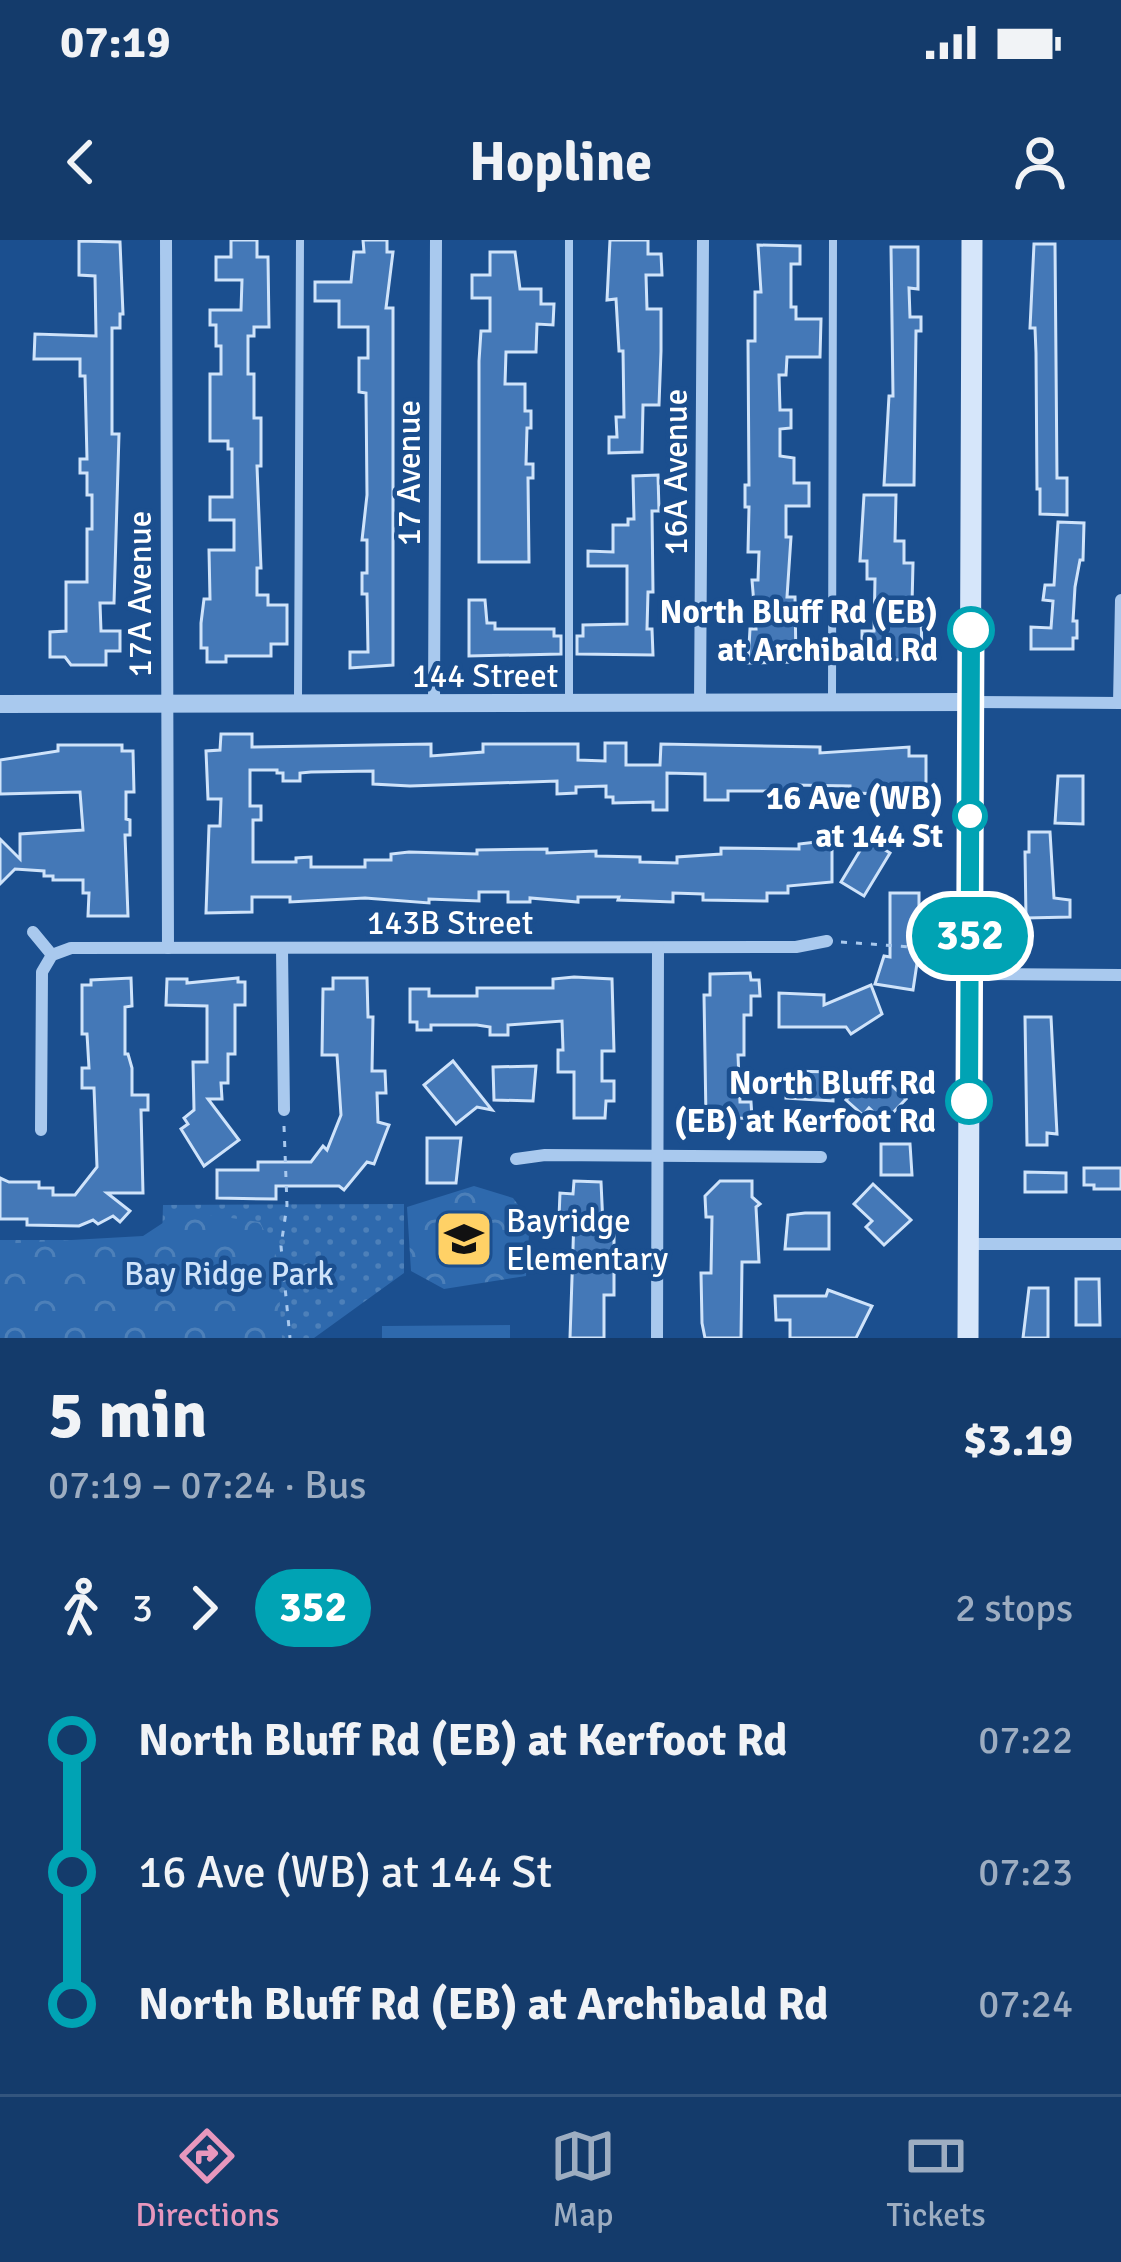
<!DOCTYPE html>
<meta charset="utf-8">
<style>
body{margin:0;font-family:Signika,sans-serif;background:#214673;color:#f1f3f6;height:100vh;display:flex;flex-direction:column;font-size:45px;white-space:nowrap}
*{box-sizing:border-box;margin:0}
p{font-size:39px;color:#9dadc1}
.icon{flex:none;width:66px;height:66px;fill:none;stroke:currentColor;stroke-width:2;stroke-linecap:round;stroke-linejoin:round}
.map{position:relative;height:1098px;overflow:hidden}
.panel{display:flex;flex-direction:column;background:#143b6b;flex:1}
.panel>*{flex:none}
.badge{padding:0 24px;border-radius:39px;font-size:42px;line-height:78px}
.map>.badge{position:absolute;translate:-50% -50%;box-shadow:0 0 0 6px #fff}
.legs{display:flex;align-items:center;gap:18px;height:132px;padding:0 48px;font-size:39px}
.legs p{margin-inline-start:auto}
.overview{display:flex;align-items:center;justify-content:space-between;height:204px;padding:0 48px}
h1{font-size:66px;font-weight:700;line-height:90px}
ul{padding:0 48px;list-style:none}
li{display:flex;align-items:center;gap:42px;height:132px;font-size:45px}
li i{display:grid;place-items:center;width:18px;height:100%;margin:0 15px;background:currentColor}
li i::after{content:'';width:30px;height:30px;margin:-15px;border:9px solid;border-radius:50%;background:#143b6b}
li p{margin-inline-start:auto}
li:first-child i{background:linear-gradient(#0000 50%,currentColor 0)}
li:last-child i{background:linear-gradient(currentColor 50%,#0000 0)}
.status{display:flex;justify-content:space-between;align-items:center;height:84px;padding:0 60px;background:#143b6b;direction:ltr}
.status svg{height:33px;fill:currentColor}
header{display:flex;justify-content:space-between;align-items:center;height:156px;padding:0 48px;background:#143b6b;font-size:54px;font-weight:700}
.menu{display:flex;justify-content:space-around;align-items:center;height:168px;border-top:3px solid #33557e;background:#143b6b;font-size:33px;color:#9dadc1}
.menu a{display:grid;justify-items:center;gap:6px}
.menu .selected{color:#e797bd}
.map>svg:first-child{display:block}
.grass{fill:url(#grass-dots)}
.forest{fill:url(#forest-crowns)}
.garden{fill:#2e69ad}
.building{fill:#4478b7;stroke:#cfe3fa;stroke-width:3}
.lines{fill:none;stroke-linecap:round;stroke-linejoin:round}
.path{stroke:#a9c9ee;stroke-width:3;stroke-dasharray:6 9;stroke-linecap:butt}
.service{stroke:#a9c9ee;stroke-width:8}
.minor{stroke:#a9c9ee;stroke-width:12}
.tertiary{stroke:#a9c9ee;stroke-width:18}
.secondary{stroke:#d6e6fa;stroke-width:21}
.line-1-casing{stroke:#fff;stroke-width:27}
.line-1{stroke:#00a3b4;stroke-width:18}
.stop-1-dot{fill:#fff;stroke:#00a3b4;stroke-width:6}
.labels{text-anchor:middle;stroke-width:9;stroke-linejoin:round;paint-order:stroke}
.street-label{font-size:33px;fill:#fff;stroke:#1b4f8f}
.stop-label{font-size:33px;font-weight:bold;fill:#fff;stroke:#1b4f8f;text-anchor:end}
.poi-label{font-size:33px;fill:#fff;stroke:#1b4f8f;text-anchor:start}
.park-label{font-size:33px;fill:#cfe3fa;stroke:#1b4f8f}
</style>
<div class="status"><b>07:19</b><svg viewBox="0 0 49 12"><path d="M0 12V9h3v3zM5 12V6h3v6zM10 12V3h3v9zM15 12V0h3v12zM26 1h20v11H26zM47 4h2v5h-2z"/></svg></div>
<header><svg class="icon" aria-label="back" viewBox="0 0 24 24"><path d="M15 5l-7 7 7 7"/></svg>Hopline<svg class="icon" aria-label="person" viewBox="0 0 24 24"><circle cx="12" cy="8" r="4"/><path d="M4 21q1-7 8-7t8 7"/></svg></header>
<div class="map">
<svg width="1121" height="1098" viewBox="0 0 1121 1098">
<defs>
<pattern id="grass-dots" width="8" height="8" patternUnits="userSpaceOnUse" patternTransform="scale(3)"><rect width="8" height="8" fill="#2e69ad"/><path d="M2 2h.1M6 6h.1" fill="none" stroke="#4d80b9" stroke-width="1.8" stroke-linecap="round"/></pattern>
<pattern id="forest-crowns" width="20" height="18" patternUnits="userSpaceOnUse" patternTransform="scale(3)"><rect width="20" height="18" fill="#2e69ad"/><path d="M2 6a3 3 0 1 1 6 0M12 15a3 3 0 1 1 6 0" fill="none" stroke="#4d80b9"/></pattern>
</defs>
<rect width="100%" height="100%" fill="#1b4f8f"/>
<polygon class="grass" points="404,964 404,1033 314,1098 0,1098 0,1000 162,1000 163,965"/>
<g class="forest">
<polygon points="474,946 513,958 530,981 526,1036 444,1049 411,1031 407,967"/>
<polygon points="181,971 260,982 277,1018 282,1098 0,1098 0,1004 143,996"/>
</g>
<polygon class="garden" points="510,1085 510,1098 382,1098 382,1086"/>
<g class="building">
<polygon points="231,0 257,0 257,17 268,17 269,87 254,87 254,96 248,96 248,134 254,134 254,178 261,178 261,226 257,226 261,328 257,328 257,355 268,355 268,365 287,365 287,404 271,404 271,416 226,416 226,422 207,422 207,408 201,408 201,383 204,359 210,359 209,310 234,310 234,280 210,280 210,257 232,257 232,209 228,209 228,201 210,201 210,134 221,134 221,106 216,106 216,85 210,85 210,70 241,70 242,40 216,40 216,17 231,17"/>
<polygon points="363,0 387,0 387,12 393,12 386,68 393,68 393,425 350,428 350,412 368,412 367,354 362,354 362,333 367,333 367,300 362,300 367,255 366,153 359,152 359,118 368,118 368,87 339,87 339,61 315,61 315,42 351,42 354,12 364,12"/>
<polygon points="610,0 648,0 648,14 661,14 662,35 646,35 647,69 661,69 661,111 659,165 643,165 642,212 609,213 609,197 617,197 616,177 624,177 623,111 619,111 616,59 607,60"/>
<polygon points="79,1 120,2 123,74 120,74 120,88 112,88 112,194 119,194 114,363 100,363 101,391 120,391 120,411 106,411 106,425 71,425 65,417 50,417 50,392 66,391 66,342 87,342 87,289 92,289 92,255 87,255 87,233 80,233 80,219 87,219 85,136 80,136 80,119 34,119 35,94 96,96 95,36 79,35"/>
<polygon points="1034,4 1055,4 1057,238 1067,238 1067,275 1040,274 1040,249 1037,249 1036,113 1035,88 1030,88"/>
<polygon points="758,5 800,6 800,24 791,24 791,67 796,67 796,79 821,79 820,117 787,117 786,135 779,135 780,170 791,170 791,188 780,189 780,216 794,218 794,243 809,243 809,266 786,266 786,297 791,297 787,357 795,357 796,422 748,423 750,389 756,389 752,340 758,340 759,312 748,312 749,267 745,267 745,245 749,245 748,101 755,101 755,52 761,52"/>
<polygon points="891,7 918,7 918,49 909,48 910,77 921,77 921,91 916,91 914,245 884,245 889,156 893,156"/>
<polygon points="490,12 515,12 520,49 541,49 541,64 554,64 553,85 537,84 536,112 506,112 505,144 525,144 525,171 531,171 531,188 527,188 526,224 533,224 533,238 528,238 529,322 479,322 479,121 481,91 490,91 490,58 472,58 472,35 490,35"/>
<polygon points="658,235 659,271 652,271 653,352 648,352 647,389 652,389 653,415 577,414 577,396 583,396 583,385 627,384 627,326 588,326 588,311 613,312 613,285 628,285 628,279 634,279 633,236"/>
<polygon points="864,255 896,255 895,301 904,301 904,323 913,323 912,365 921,365 922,421 881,419 881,413 862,413 862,391 874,391 875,339 867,339 867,321 860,321"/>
<polygon points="1058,282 1084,283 1083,320 1080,320 1075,347 1073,381 1077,381 1077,398 1073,398 1073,409 1031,409 1031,387 1051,388 1053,361 1043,360 1045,345 1054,345"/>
<polygon points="469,360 485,360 487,383 495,383 495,389 554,389 554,396 561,396 561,414 469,416"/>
<polygon points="221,494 252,494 252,507 431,504 431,516 483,512 483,504 578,504 578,520 605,521 605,503 626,503 626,525 660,525 661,504 820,507 820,513 909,507 909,516 926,516 926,555 850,553 850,546 793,545 791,557 767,557 767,551 728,551 728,560 705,560 705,534 667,533 667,570 653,570 653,562 613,563 613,557 606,557 606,546 576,547 576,553 557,554 557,541 410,546 373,544 373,531 311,532 300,533 300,541 283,541 283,533 277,533 277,530 250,530 250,566 261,566 261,580 253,580 253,622 296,622 296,618 311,617 311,627 365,627 365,620 391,620 391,614 409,612 477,614 477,610 547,609 547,613 596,611 596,616 640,617 640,622 677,623 677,617 721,614 721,608 799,609 799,604 816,602 832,605 832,642 788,646 788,653 767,653 767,661 703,660 703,654 673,653 673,662 618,660 619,657 578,657 578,662 530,658 530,662 508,662 508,652 479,652 479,661 429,659 429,663 365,658 290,662 290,657 252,657 252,672 206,673 209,586 220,586 221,559 208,559 206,511 220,510"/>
<polygon points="58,505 122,505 122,511 133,511 134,552 126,552 126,579 130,580 130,595 125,595 128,676 88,676 89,653 83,653 83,640 53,640 53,636 44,636 44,631 15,629 0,644 0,599 20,619 20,594 83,590 80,552 0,554 0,520 58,511"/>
<polygon points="1058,536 1083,536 1083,584 1055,583"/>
<polygon points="1029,592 1050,592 1054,658 1070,660 1070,677 1026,678 1025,612 1029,612"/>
<polygon points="867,599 890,613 864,656 841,642"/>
<polygon points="890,653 919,653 919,710 913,750 875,744 884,716 890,717"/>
<polygon points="750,733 751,740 759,740 760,756 751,756 751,775 744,775 744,815 738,815 740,862 751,862 752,878 706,879 704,755 710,755 710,734"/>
<polygon points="574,737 612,739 614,811 602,811 602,841 614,841 614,861 606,861 605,878 574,878 574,832 558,832 558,810 563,810 562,781 508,785 508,795 490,795 490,787 477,785 431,785 431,790 417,790 417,782 410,782 410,749 429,749 429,756 477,756 477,748 553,748 553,739"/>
<polygon points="131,738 132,766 125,767 125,814 128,814 132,828 132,855 148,855 148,870 141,870 143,953 107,953 130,971 120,982 113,976 98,984 93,980 79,986 27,985 27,979 0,979 0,938 9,942 39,942 39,948 53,948 53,955 75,955 97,927 94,848 82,848 82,828 89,828 87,794 82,794 82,745 91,745 91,740"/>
<polygon points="238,738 238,742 245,742 245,765 235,765 235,814 228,814 228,843 221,843 222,859 208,859 239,900 204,926 181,889 188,884 184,878 194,870 193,822 207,822 207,766 166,765 167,739 187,739 187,743"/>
<polygon points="333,738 367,738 368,777 373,777 372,831 385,831 386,853 377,853 378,882 389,885 374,924 367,922 344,950 339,946 276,946 276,959 217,958 217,930 258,930 258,922 311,922 323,906 327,910 341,875 337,815 322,815 323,749 333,749"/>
<polygon points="871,745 882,774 851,794 846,787 779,787 779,753 824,755 824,765"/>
<polygon points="1025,777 1051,777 1057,894 1047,893 1047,905 1027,905"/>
<polygon points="453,821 492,870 477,867 456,884 424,845"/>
<polygon points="536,826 533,861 494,860 493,827"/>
<polygon points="874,829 906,859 884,882 869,868 863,875 846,860"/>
<polygon points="787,831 833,832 833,861 786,858"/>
<polygon points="427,898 461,898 456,943 427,943"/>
<polygon points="881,904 910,904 912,935 881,935"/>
<polygon points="1084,928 1121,928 1121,949 1094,949 1094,945 1084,945"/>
<polygon points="1025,932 1066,933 1066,952 1025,952"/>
<polygon points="574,941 601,942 603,985 614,985 614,1055 604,1055 604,1098 570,1098 574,978 559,977 560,953 573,954"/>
<polygon points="720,941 752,941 752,957 760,964 756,967 759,1022 742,1022 741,1098 705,1098 702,1083 701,1033 711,1033 712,977 706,977 705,956"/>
<polygon points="873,944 911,980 884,1005 866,987 872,981 854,964"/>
<polygon points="805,973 829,973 829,1009 785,1009 788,975"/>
<polygon points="1076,1039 1099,1039 1100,1085 1076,1085"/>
<polygon points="1029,1048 1048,1048 1048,1098 1023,1098"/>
<polygon points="828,1050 872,1066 856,1098 790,1098 790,1080 776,1080 775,1056 826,1056"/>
</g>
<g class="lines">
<g class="path">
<polyline points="841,702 940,709"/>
<polyline points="284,886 287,965 281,1006 290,1098"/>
</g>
<g class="service">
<polyline points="569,0 569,460"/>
<polyline points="298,460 300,0"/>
<polyline points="832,460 833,0"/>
</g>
<g class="minor">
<polyline points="166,0 168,708"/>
<polyline points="970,462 1121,463"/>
<polyline points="1119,463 1121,360"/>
<polyline points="700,464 703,0"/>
<polyline points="434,465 436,0"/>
<polyline points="33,692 52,715"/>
<polyline points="282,709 284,870"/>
<polyline points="970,734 1121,735"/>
<polyline points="41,890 42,732 52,715 71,708 796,707 827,701"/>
<polyline points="516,919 545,915 821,917"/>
<polyline points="969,1004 1121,1004"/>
<polyline points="657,1098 658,708"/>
</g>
<polyline class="tertiary" points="0,464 970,462"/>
<polyline class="secondary" points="968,1098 972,0"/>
</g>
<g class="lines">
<defs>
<polyline id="line-1" points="969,861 971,390"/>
</defs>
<use href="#line-1" class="line-1-casing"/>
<use href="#line-1" class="line-1"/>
</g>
<defs>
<symbol id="school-square" viewBox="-11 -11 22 22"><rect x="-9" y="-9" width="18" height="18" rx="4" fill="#ffd166" stroke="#1b4f8f"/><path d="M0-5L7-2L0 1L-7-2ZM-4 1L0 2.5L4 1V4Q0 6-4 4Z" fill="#111"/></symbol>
</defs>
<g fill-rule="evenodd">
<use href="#school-square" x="431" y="966" width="66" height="66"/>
</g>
<g class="stop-1-dot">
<circle cx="971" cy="390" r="21"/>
<circle cx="970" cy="576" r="15"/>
<circle cx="969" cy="861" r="21"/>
</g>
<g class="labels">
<g class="street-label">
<text transform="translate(675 232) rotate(-90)" y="12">16A Avenue</text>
<text transform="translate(408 233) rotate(-90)" y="12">17 Avenue</text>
<text transform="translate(139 354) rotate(-90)" y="12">17A Avenue</text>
<text x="485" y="447">144 Street</text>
<text x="450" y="694">143B Street</text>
</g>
<g class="stop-label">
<text x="938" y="383">North Bluff Rd (EB)<tspan x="938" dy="38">at Archibald Rd</tspan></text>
<text x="943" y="569">16 Ave (WB)<tspan x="943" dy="38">at 144 St</tspan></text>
<text x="936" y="854">North Bluff Rd<tspan x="936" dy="38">(EB) at Kerfoot Rd</tspan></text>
</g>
<g class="poi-label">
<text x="506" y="992">Bayridge<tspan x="506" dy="38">Elementary</tspan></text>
</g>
<g class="park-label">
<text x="229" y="1045">Bay Ridge Park</text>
</g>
</g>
</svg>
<b class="badge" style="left:970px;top:696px;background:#00a3b4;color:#fff">352</b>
</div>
<section class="panel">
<div class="overview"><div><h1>5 min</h1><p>07:19 – 07:24 · Bus</p></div><b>$3.19</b></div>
<div class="legs"><svg class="icon" aria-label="walk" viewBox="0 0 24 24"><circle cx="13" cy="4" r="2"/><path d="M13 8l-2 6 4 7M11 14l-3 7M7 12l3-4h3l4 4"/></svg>3<svg class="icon" aria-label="forward" viewBox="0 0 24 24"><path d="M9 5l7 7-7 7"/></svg><b class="badge" style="background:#00a3b4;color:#fff">352</b><p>2 stops</p></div>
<ul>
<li><i style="color:#00a3b4"></i><b>North Bluff Rd (EB) at Kerfoot Rd</b><p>07:22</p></li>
<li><i style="color:#00a3b4"></i><span>16 Ave (WB) at 144 St</span><p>07:23</p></li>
<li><i style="color:#00a3b4"></i><b>North Bluff Rd (EB) at Archibald Rd</b><p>07:24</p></li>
</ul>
</section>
<nav class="menu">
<a class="selected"><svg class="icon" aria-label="directions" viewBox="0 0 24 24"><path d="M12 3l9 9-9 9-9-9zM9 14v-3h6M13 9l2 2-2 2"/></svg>Directions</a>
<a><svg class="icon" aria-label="map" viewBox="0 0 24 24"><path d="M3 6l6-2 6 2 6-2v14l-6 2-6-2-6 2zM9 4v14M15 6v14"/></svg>Map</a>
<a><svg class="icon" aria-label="tickets" viewBox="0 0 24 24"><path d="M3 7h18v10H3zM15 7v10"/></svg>Tickets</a>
</nav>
